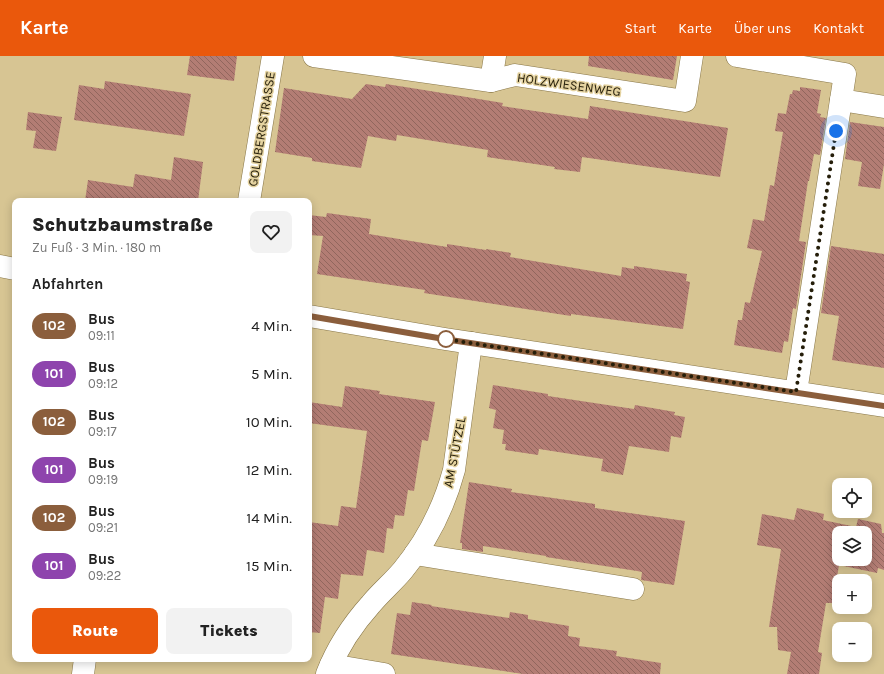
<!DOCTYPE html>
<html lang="de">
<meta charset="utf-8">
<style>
body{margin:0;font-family:Karla,sans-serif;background:#f2f2f2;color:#222;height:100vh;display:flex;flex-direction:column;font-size:15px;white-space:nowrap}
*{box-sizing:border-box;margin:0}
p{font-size:13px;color:#767676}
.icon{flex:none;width:22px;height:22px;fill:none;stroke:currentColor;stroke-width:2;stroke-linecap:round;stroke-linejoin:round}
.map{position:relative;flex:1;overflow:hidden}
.panel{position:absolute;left:12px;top:142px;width:300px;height:464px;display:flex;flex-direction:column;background:#fff;border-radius:8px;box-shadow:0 2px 10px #0003}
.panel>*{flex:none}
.badge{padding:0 8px;border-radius:13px;font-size:14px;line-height:26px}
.fabs{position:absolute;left:832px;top:422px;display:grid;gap:8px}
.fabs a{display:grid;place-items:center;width:40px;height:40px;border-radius:8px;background:#fff;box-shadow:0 2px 10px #0003;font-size:20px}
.you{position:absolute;width:20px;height:20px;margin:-10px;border:3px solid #fff;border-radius:50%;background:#1a73e8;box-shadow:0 0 0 6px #1a73e833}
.map>.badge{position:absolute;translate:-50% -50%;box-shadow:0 0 0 2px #fff}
h2{padding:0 20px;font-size:15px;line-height:36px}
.round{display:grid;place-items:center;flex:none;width:42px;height:42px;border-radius:8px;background:#f2f2f2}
.overview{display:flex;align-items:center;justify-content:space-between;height:68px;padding:0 20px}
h1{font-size:19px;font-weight:800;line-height:30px}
.cta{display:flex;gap:8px;margin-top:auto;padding:8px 20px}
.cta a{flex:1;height:46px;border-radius:8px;background:#ea580c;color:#fff;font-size:16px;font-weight:800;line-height:46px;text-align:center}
.cta a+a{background:#f2f2f2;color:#222}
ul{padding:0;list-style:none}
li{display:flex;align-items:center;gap:12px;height:48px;padding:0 20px}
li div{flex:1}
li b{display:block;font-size:15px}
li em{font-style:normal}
li .badge{min-width:44px;font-weight:700;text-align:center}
header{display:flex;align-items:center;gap:24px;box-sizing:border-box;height:56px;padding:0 20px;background:#ea580c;color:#fff}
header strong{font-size:19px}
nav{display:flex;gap:22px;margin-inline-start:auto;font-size:14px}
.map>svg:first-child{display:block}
.building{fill:url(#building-back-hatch);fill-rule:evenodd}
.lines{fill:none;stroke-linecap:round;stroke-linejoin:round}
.street-casing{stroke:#887647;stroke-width:23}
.street{stroke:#fff;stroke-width:22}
.line-casing{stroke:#fff;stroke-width:9}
.line{stroke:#8b5e3c;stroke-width:6}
.walk{stroke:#251e0a;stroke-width:4;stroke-dasharray:0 7.2}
.stop-dot{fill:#fff;stroke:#8b5e3c;stroke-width:2}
.labels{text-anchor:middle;stroke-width:3;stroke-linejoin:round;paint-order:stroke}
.street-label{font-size:13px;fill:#251e0a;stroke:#e4d29f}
</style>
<header>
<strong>Karte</strong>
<nav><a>Start</a><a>Karte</a><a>Über uns</a><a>Kontakt</a></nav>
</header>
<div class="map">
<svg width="884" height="618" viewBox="0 0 884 618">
<defs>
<pattern id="building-back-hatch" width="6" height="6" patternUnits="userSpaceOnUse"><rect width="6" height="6" fill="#b37d74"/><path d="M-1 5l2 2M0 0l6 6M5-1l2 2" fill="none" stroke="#91665d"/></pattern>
</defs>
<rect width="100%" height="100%" fill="#d7c593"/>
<g class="building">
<polygon points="190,0 237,0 234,25 187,19"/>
<polygon points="589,0 677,0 673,24 588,10"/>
<polygon points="105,25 191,38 184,80 74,64 79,29 104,33"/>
<polygon points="366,28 385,31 386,28 424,34 503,47 502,50 588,63 590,50 728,72 720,121 582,101 580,116 554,113 555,111 487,101 488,94 397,79 396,85 368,80 361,112 312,105 312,102 275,96 284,32 352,43"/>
<polygon points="800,31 821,34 817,57 821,58 820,61 826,62 820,99 814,98 809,125 808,125 799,185 806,186 796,253 793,252 788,286 784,285 782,297 734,289 738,264 742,264 745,246 750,247 762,195 747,192 753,163 764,165 770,129 774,130 783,76 775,75 778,57 786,58 790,38 792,38 793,34 800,35"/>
<polygon points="28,56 62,61 56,95 33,92 36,75 26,74"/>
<polygon points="850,66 884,71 884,108 880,133 858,130 862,106 845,103"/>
<polygon points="174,101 203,106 198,145 85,145 88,124 133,131 135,118 171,124"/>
<polygon points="327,157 371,163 369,178 447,191 447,188 486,194 486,193 511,197 510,201 621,220 622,211 634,213 634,210 687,218 686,225 690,226 683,273 571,258 571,260 424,237 425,234 317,218 323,180 309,179 309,159 326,161"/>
<polygon points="831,190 884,198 884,312 832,304 839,260 821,257"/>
<polygon points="493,329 548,338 548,340 634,353 635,349 675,356 674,359 685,361 681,382 671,380 669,396 629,390 623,419 601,415 603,403 539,393 538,399 505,394 506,388 502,388 504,374 493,372 496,354 489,352"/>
<polygon points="345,330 380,335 379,338 435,346 428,385 422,384 414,435 408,434 404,460 395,459 393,473 387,472 384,497 367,494 363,520 341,518 338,543 325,541 320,577 309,576 309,466 338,470 341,450 356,452 367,375 309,367 309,346 342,351"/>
<polygon points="469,426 512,433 511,436 595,448 595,452 685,465 674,529 641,524 642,516 637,515 546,501 546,500 483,490 483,496 462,493 462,487 460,487"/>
<path d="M797,452L824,458L823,464L856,471L858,463L881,468L882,477H884V514L878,512L877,517L839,509L833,547H826L818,596L822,597L819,618H787L791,596L778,594L777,571H769L781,493L757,489L762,458L794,464ZM839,477H865V503H839Z"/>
<polygon points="412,546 432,549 431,550 509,562 510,556 528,559 528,563 569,570 568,580 580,582 579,590 617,595 616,600 661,607 660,618 523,618 391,598 397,557 410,559"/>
</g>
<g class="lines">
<defs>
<g id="street">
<polyline points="314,0 491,25 515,19 685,45 692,0"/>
<polyline points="737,0 845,18 841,44 884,51"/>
<polyline points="491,25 495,0"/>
<polyline points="249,145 273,0"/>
<polyline points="0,210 15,213"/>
<polyline points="309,260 445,283 884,350"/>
<polyline points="796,336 841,44"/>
<polyline points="415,498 633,533"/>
<polyline points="331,609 384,618"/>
<polyline points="83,618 85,603"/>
<path d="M327,618C337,592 353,568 371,548C381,536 393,526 403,514C427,485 444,451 454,414L471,287"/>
</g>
</defs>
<use href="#street" class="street-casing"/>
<use href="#street" class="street"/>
</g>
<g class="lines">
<defs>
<polyline id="line" points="309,260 444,283 884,350"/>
</defs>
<use href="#line" class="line-casing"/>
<use href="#line" class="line"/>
<polyline class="walk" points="446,283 444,283 796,336 836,75"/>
</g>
<circle class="stop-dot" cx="446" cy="283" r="8"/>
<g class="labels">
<g class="street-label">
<text transform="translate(569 28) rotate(8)" y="5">HOLZWIESENWEG</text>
<text transform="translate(261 73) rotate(-81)" y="5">GOLDBERGSTRASSE</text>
<text transform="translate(454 396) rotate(-79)" y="5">AM STÜTZEL</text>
</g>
</g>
</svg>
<div class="fabs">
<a><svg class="icon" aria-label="locate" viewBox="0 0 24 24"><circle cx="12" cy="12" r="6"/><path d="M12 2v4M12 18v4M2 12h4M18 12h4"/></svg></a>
<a><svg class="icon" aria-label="layers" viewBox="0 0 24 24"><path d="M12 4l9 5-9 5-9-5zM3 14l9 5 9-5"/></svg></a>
<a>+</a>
<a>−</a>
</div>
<div class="you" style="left:836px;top:75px"></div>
<section class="panel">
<div class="overview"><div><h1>Schutzbaumstraße</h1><p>Zu Fuß · 3 Min. · 180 m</p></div><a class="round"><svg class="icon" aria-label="heart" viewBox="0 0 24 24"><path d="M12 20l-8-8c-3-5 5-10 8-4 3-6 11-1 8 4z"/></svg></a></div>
<h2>Abfahrten</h2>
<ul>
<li><span class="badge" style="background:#8b5e3c;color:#fff">102</span><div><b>Bus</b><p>09:11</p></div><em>4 Min.</em></li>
<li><span class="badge" style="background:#8e44ad;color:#fff">101</span><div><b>Bus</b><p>09:12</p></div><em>5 Min.</em></li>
<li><span class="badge" style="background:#8b5e3c;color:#fff">102</span><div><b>Bus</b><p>09:17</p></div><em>10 Min.</em></li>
<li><span class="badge" style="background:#8e44ad;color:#fff">101</span><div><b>Bus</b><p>09:19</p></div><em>12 Min.</em></li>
<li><span class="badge" style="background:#8b5e3c;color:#fff">102</span><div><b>Bus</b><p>09:21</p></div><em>14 Min.</em></li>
<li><span class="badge" style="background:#8e44ad;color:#fff">101</span><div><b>Bus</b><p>09:22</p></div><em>15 Min.</em></li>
</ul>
<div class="cta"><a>Route</a><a>Tickets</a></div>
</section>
</div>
